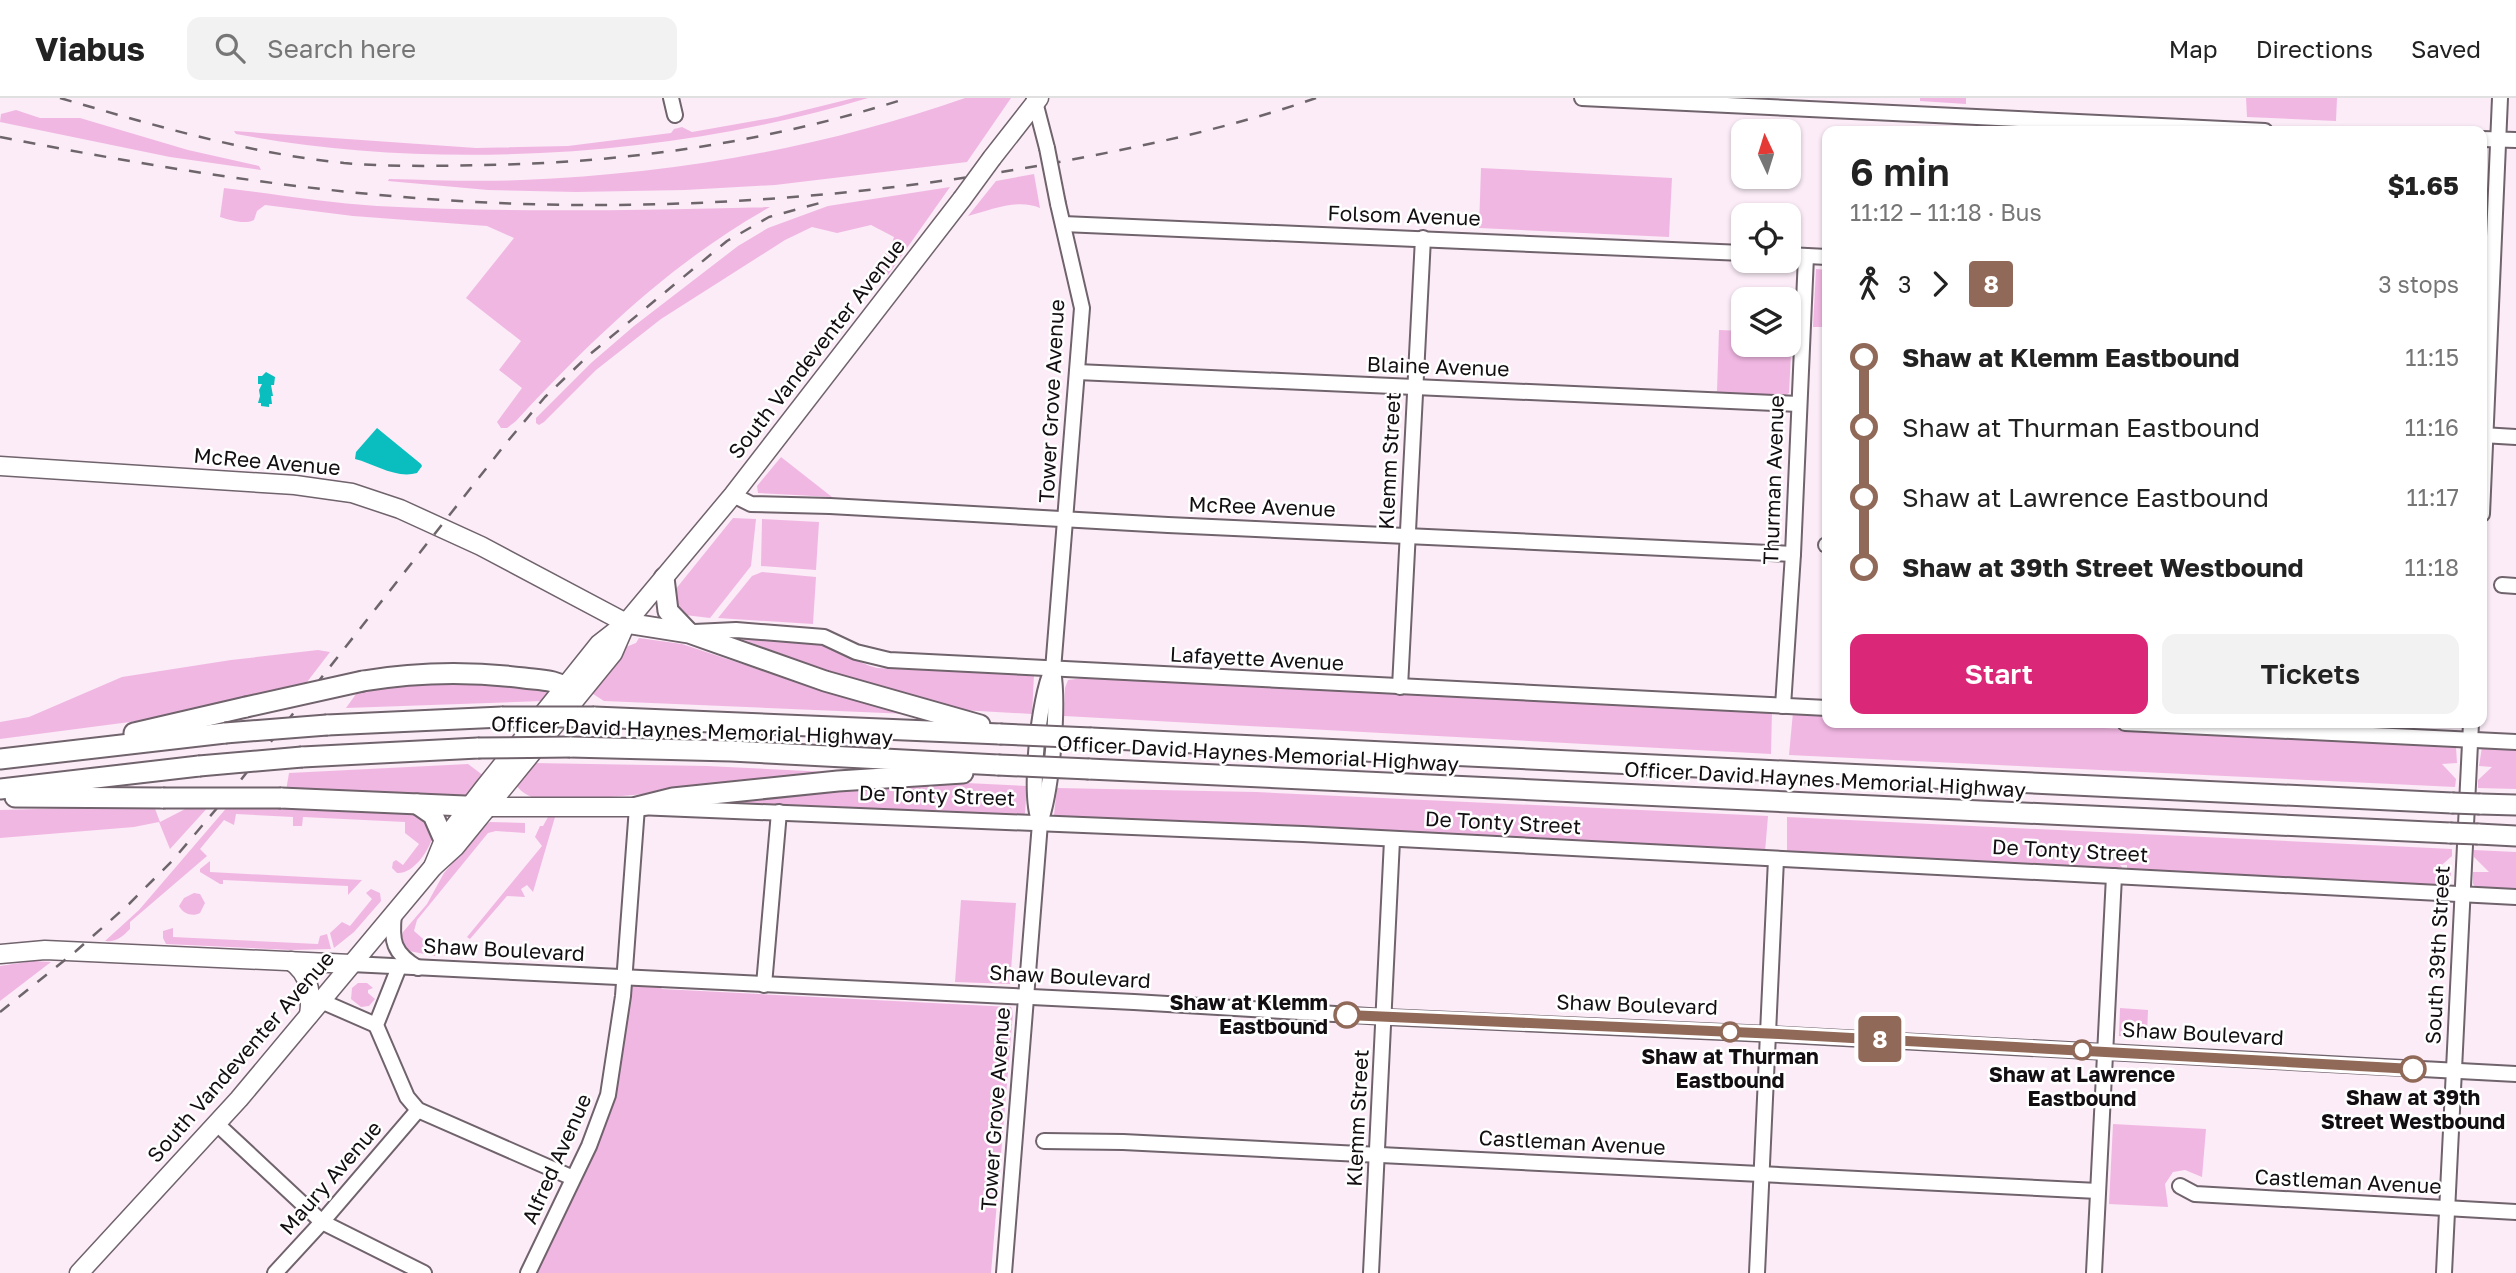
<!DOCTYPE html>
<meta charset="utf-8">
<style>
body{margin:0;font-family:"Golos Text",sans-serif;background:#f2f2f2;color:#222;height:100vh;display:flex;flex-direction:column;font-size:26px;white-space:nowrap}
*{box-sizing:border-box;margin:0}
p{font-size:23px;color:#767676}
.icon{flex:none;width:38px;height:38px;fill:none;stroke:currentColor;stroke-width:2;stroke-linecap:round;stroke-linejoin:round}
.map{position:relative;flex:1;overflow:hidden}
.panel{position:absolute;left:1822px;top:28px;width:665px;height:602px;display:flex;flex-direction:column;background:#fff;border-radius:14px;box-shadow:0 2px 5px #0004}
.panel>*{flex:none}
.badge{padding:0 14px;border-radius:5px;font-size:24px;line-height:46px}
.needle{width:46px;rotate:356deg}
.controls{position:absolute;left:1731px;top:21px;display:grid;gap:14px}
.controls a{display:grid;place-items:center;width:70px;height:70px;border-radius:14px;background:#fff;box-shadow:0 2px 5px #0004;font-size:35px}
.map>.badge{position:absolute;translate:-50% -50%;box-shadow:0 0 0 4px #fff}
.legs{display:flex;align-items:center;gap:10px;height:77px;padding:0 28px;font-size:23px}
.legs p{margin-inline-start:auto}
.head{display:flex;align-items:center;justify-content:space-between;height:119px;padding:0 28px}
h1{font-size:38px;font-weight:600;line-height:52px}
.button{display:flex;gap:14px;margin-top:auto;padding:14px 28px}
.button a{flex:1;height:80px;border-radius:14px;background:#db2777;color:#fff;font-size:28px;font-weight:600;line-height:80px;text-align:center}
.button a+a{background:#f2f2f2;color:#222}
ul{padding:0 28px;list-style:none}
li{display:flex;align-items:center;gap:24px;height:70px;font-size:26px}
li i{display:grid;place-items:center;width:10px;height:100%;margin:0 9px;background:currentColor}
li i::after{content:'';width:18px;height:18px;margin:-9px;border:5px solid;border-radius:50%;background:#fff}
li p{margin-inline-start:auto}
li:first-child i{background:linear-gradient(#0000 50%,currentColor 0)}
li:last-child i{background:linear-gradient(currentColor 50%,#0000 0)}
header{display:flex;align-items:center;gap:42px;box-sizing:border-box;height:98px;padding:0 35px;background:#fff;border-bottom:2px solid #e0e0e0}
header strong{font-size:33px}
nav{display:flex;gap:38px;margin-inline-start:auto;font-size:24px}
.search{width:490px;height:63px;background:#f2f2f2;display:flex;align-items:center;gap:18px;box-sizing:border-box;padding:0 24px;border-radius:14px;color:#767676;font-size:26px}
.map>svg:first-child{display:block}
.green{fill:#f1b7e3}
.water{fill:#0abdbe}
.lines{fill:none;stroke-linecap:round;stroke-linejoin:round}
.minor-casing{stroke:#70636c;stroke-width:18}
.major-casing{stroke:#70636c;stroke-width:21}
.highway-casing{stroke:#70636c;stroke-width:23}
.minor{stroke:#fff;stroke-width:14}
.major{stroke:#fff;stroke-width:18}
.highway{stroke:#fff;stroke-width:19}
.rail{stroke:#6e656b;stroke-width:2.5;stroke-dasharray:12 12;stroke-linecap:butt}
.minor-bridge-casing{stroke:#70636c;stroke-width:18;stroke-linecap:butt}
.major-bridge-casing{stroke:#70636c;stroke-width:21;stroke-linecap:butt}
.highway-bridge-casing{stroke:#70636c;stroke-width:23;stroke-linecap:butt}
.minor-bridge{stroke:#fff;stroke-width:14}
.major-bridge{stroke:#fff;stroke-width:18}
.highway-bridge{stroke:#fff;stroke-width:19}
.line-1-casing{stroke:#fff;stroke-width:16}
.line-1{stroke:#916958;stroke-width:10}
.stop-1-dot{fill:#fff;stroke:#916958;stroke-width:3.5}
.labels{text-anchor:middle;stroke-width:5;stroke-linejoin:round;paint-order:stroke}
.street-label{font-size:21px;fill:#120e11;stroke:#fff}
.stop-label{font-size:21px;font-weight:bold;fill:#120e11;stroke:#fff}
</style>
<header>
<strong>Viabus</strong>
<div class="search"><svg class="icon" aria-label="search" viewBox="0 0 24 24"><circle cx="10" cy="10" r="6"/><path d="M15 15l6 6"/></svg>Search here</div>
<nav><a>Map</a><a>Directions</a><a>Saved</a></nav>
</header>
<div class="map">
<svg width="2516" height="1175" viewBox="0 0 2516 1175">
<rect width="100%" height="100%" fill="#fbecf7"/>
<g class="green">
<path d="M854,0H868C673,59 436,74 236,36L234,33L476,50L568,48L671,35L674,31L682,29L692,34L777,19Z"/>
<path d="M965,0H1011L967,64L775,87L685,92L576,94L488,92L388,83L389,81C433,82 478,84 522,82C674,76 822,50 965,0Z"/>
<polygon points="1920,0 1966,0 1966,6 1920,3"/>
<polygon points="2246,0 2337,0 2336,23 2247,19"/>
<polygon points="16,12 40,20 80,20 188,52 259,68 261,72 170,59 0,24 1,16"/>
<polygon points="1481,70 1672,80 1669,139 1479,130"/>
<path d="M1034,76L1040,110C1018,100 991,112 968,118L996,83Z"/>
<polygon points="950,89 888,177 876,168 891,148 894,139 871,127 837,135 812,129 785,142 661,221 596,272 544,324 539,327 536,325 536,320 591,265 634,228 738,148 768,130 828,108"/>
<path d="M224,90C275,96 326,105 377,108C508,115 639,112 770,109C673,163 591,242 516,323L507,330H501L497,324L522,290L499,272L521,243L466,200L514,140L487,128L353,118L265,107L257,113L254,122C244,127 230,122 220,119Z"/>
<polygon points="1816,171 1827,172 1827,229 1813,229"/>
<polygon points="1719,232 1743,233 1743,247 1788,247 1789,235 1792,236 1789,295 1784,298 1709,294 1717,293"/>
<polygon points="781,359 832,399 758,395 757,388"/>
<polygon points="733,420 756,421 751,468 710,520 685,517 676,507 675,492"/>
<polygon points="762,421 819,424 816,472 761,468"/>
<polygon points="762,474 816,479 813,526 718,520 752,478"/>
<path d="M736,539L819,545C840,551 856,565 877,570L1034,577L1032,616L961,612L846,580Z"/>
<polygon points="639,540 682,546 793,583 909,613 908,616 604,603 590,594 626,549 636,545"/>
<polygon points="318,552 330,554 304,588 145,622 0,641 0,624 29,619 122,579 231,562"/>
<polygon points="1084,580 1772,613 1771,656 1064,618 1065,590 1068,582"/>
<polygon points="434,581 536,588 549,593 543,603 346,610 361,589"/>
<polygon points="1793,614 1827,616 1827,625 2004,625 2452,647 2456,649 2457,665 2442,666 2456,681 2455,689 1789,657"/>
<polygon points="2482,649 2516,650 2516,691 2478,690 2478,682 2492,669 2479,668"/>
<path d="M533,665L707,668L848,675L739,688L563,703C544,702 528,703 516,687Z"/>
<polygon points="468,666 484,678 462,701 286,693 289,675"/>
<polygon points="925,683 1027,688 1025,715 1023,718 827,708 688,705"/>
<polygon points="1057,690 1256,694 1768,718 1765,754 1063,720 1054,717"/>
<polygon points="193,707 210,707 170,751 159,724 134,729 0,740 0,712 154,708 160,724"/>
<path d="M229,707H276L414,716L425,721L432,741C427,755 413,776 397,775L392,770L393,764L396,762L403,767L419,746L405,735V724L303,719L302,728H293V719L236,716L234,727L224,722L200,751L207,758L130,824V831C122,839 117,844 105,843L139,812Z"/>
<polygon points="555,719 533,794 527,787 521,791 525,799 507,798 470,841 467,839 542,748 535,739 540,728 543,728 548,719"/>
<polygon points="1787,719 2452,751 2452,758 2436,772 2451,774 2450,788 2127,772 2127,767 2120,767 2122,769 2120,772 1787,755"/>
<polygon points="490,724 525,725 525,735 496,733 488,735 417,822 414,833 436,852 435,858 409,853 401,842 403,834 427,806 444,775 484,728"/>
<polygon points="2474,752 2516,754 2516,791 2476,789 2473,786 2473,774 2489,774 2474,759"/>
<polygon points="210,763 210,774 362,782 348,797 348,788 223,782 223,786 220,786 200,774 200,771"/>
<polygon points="371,791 380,795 381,803 354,834 334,850 330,835 342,824 350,828 372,801 366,795"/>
<path d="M194,795L200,796L205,805L200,815C193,819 183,816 179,808L184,800Z"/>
<polygon points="961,802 1016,805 1010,886 955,884"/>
<polygon points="173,830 173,839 318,846 320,838 327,836 331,851 290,852 166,846 163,840 163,833"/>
<polygon points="33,863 51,864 0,903 0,868"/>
<polygon points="358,885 367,885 373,890 368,892 368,895 375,901 369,908 361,909 351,901 352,890"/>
<path d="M633,887H658L662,891L1011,909L1013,915L991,1175H536C564,1117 595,1058 614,996C623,963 627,928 630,894Z"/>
<polygon points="2120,910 2148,912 2147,939 2119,938"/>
<polygon points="2113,1026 2206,1031 2202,1079 2185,1072 2173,1074 2165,1086 2168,1109 2109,1106"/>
</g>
<g class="water">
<polygon points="266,274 275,279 274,287 271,287 273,298 271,298 272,306 269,306 269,309 261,308 261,305 258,305 260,298 259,292 262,286 258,286 258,278 262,278"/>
<path d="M377,330L421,366L422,368L417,375C396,381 375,366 355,361L356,354Z"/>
</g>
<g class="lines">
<defs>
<g id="minor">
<polyline points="671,0 675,17"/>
<polyline points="1034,0 1047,50"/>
<polyline points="1582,0 2265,33"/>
<polyline points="2482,41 2516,42"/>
<polyline points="1063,126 1743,155"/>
<polyline points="1788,157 1827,159"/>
<polyline points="1077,274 1798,306"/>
<polyline points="2482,337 2516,339"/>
<polyline points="733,397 751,406 830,408 1168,427 1793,456"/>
<polyline points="2482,416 2500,0"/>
<polyline points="1826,447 1827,447"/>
<polyline points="2502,487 2516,488"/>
<polyline points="694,534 736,532 824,539 856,554 889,562 1827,610"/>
<polyline points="1400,589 1423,140"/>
<polyline points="1783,608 1793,456 1806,158"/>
<polyline points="2125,625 2516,644"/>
<path d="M1040,725C1028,697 1039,599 1052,572"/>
<path d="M394,816C391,843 393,855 418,870"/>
<polyline points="351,866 1134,904 1385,919 1769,936 2516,976"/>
<polyline points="399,869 376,927 407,999 418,1012 573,1080"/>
<polyline points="764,887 779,714"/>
<polyline points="321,903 376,927"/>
<polyline points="217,1026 322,1124 424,1175"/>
<polyline points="1044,1043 1123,1044 2098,1093"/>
<polyline points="2180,1088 2195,1096 2516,1114"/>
<polyline points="275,1175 322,1124 418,1012"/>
<polyline points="528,1175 589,1048 608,997 623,898 637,709 1303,736 2516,799"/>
<path d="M1004,1175L1040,725C1052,691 1059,608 1053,572L1082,210L1058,106"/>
<polyline points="1371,1175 1392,742"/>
<polyline points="1757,1175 1776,761"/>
<polyline points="2094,1175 2114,778"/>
<polyline points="2444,1175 2471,625"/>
</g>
<g id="major">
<polyline points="992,60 1039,0"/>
<polyline points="0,368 295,387 352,395 400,411 481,448 626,525"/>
<polyline points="488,709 637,709"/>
<polyline points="433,769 444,742 484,690 599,546 626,525 733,397 962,101"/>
<polyline points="0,856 45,852 351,866"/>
<path d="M291,863C310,876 312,896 309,917"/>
<polyline points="79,1175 239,1001 433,769 455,749 613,555 626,525"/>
</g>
<g id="highway">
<polyline points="664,480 668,513 688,534"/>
<polyline points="626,525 689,535 825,583 980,627"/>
<path d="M363,583C417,574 469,573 524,580C539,582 558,581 569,593L572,606"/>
<polyline points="594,619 1000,636"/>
<polyline points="327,627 502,619"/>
<polyline points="134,635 246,609"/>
<polyline points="1091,640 2452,705"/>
<polyline points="570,649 731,653 998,667"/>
<polyline points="302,659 478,650"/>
<polyline points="0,661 225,635"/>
<polyline points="1089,671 2450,735"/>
<polyline points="0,691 199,668"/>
<polyline points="15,699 163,700"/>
<polyline points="281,700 488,709"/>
<polyline points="417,706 433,717 444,742"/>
<polyline points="2480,706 2516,707"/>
<polyline points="637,709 673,700 702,697 838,683 963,675"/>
<polyline points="2478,736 2516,738"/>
</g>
</defs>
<use href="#minor" class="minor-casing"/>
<use href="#major" class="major-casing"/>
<use href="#highway" class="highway-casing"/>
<use href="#minor" class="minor"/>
<use href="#major" class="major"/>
<use href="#highway" class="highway"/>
<g class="rail">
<path d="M60,0C153,27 246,55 344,65C389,69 436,68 481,67C627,65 769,44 908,0"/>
<path d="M0,39C133,65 268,88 403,99C616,117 833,104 1043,67C1135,50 1228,31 1316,0"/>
<polyline points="0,914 76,853 129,806 173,762 240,683 507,344 545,299 589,257 727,143 769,119 827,103"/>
</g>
<defs>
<polyline id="minor-bridge" points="1047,50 1058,106"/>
<polyline id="major-bridge" points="962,101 992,60"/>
<g id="highway-bridge">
<polyline points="246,609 363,583"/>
<polyline points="502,619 594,619"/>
<polyline points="225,635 327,627"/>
<polyline points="1000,636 1091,640"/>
<polyline points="478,650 570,649"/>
<polyline points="998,667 1089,671"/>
<polyline points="199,668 302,659"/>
<polyline points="163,700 281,700"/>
<polyline points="2452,705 2480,706"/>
<polyline points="2450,735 2478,736"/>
</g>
</defs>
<use href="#minor-bridge" class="minor-bridge-casing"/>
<use href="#major-bridge" class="major-bridge-casing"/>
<use href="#highway-bridge" class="highway-bridge-casing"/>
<use href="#minor-bridge" class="minor-bridge"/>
<use href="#major-bridge" class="major-bridge"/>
<use href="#highway-bridge" class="highway-bridge"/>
</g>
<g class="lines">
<defs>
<polyline id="line-1" points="1347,917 1779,936 2413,971"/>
</defs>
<use href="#line-1" class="line-1-casing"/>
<use href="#line-1" class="line-1"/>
</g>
<g class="stop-1-dot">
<circle cx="1347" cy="917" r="12"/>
<circle cx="1730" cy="934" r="9"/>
<circle cx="2082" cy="952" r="9"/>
<circle cx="2413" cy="971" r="12"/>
</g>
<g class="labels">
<g class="street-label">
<text transform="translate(1404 118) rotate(2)" y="7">Folsom Avenue</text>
<text transform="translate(817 251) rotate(-52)" y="7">South Vandeventer Avenue</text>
<text transform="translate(1438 269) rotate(2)" y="7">Blaine Avenue</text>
<text transform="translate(1052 303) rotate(-87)" y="7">Tower Grove Avenue</text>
<text transform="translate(1390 363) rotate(-87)" y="7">Klemm Street</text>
<text transform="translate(267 364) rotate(5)" y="7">McRee Avenue</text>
<text transform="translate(1774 382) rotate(-88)" y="7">Thurman Avenue</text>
<text transform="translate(1262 409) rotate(2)" y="7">McRee Avenue</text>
<text transform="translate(1257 561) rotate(3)" y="7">Lafayette Avenue</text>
<text transform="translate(692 633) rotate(2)" y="7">Officer David Haynes Memorial Highway</text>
<text transform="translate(1258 656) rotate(3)" y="7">Officer David Haynes Memorial Highway</text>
<text transform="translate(1825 682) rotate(3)" y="7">Officer David Haynes Memorial Highway</text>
<text transform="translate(937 698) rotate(2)" y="7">De Tonty Street</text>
<text transform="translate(1503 725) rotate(3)" y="7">De Tonty Street</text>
<text transform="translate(2070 753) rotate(3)" y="7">De Tonty Street</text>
<text transform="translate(504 852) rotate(3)" y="7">Shaw Boulevard</text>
<text transform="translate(2438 857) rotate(-87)" y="7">South 39th Street</text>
<text transform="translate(1070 879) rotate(3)" y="7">Shaw Boulevard</text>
<text transform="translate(1637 907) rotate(2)" y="7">Shaw Boulevard</text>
<text transform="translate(2203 936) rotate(3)" y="7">Shaw Boulevard</text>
<text transform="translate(241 959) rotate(-49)" y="7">South Vandeventer Avenue</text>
<text transform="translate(996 1011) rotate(-86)" y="7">Tower Grove Avenue</text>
<text transform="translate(1358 1020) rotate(-87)" y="7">Klemm Street</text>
<text transform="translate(1572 1045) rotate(3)" y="7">Castleman Avenue</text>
<text transform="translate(557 1061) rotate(-66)" y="7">Alfred Avenue</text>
<text transform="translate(331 1080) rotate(-49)" y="7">Maury Avenue</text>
<text transform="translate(2348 1084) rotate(3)" y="7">Castleman Avenue</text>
</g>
<g class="stop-label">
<text x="1328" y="912" text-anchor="end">Shaw at Klemm<tspan x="1328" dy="24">Eastbound</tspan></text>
<text x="1730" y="966">Shaw at Thurman<tspan x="1730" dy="24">Eastbound</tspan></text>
<text x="2082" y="984">Shaw at Lawrence<tspan x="2082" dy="24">Eastbound</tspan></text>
<text x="2413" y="1007">Shaw at 39th<tspan x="2413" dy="24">Street Westbound</tspan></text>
</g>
</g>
</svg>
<div class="controls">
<a><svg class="needle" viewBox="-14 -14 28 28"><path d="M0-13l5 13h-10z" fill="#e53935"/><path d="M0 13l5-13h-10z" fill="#767676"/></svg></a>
<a><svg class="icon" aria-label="locate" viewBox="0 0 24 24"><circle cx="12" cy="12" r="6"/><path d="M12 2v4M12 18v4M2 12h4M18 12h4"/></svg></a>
<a><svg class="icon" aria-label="layers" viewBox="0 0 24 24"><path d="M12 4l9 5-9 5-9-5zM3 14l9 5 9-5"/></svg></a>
</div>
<b class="badge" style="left:1880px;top:941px;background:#916958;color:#fff">8</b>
<section class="panel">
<div class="head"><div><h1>6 min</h1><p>11:12 – 11:18 · Bus</p></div><b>$1.65</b></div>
<div class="legs"><svg class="icon" aria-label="walk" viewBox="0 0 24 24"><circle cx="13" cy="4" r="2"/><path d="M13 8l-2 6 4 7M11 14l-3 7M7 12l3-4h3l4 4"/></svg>3<svg class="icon" aria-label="forward" viewBox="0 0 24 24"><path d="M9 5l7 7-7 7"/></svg><b class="badge" style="background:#916958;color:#fff">8</b><p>3 stops</p></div>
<ul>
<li><i style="color:#916958"></i><b>Shaw at Klemm Eastbound</b><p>11:15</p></li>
<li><i style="color:#916958"></i><span>Shaw at Thurman Eastbound</span><p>11:16</p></li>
<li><i style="color:#916958"></i><span>Shaw at Lawrence Eastbound</span><p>11:17</p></li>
<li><i style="color:#916958"></i><b>Shaw at 39th Street Westbound</b><p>11:18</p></li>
</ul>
<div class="button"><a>Start</a><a>Tickets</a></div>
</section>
</div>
